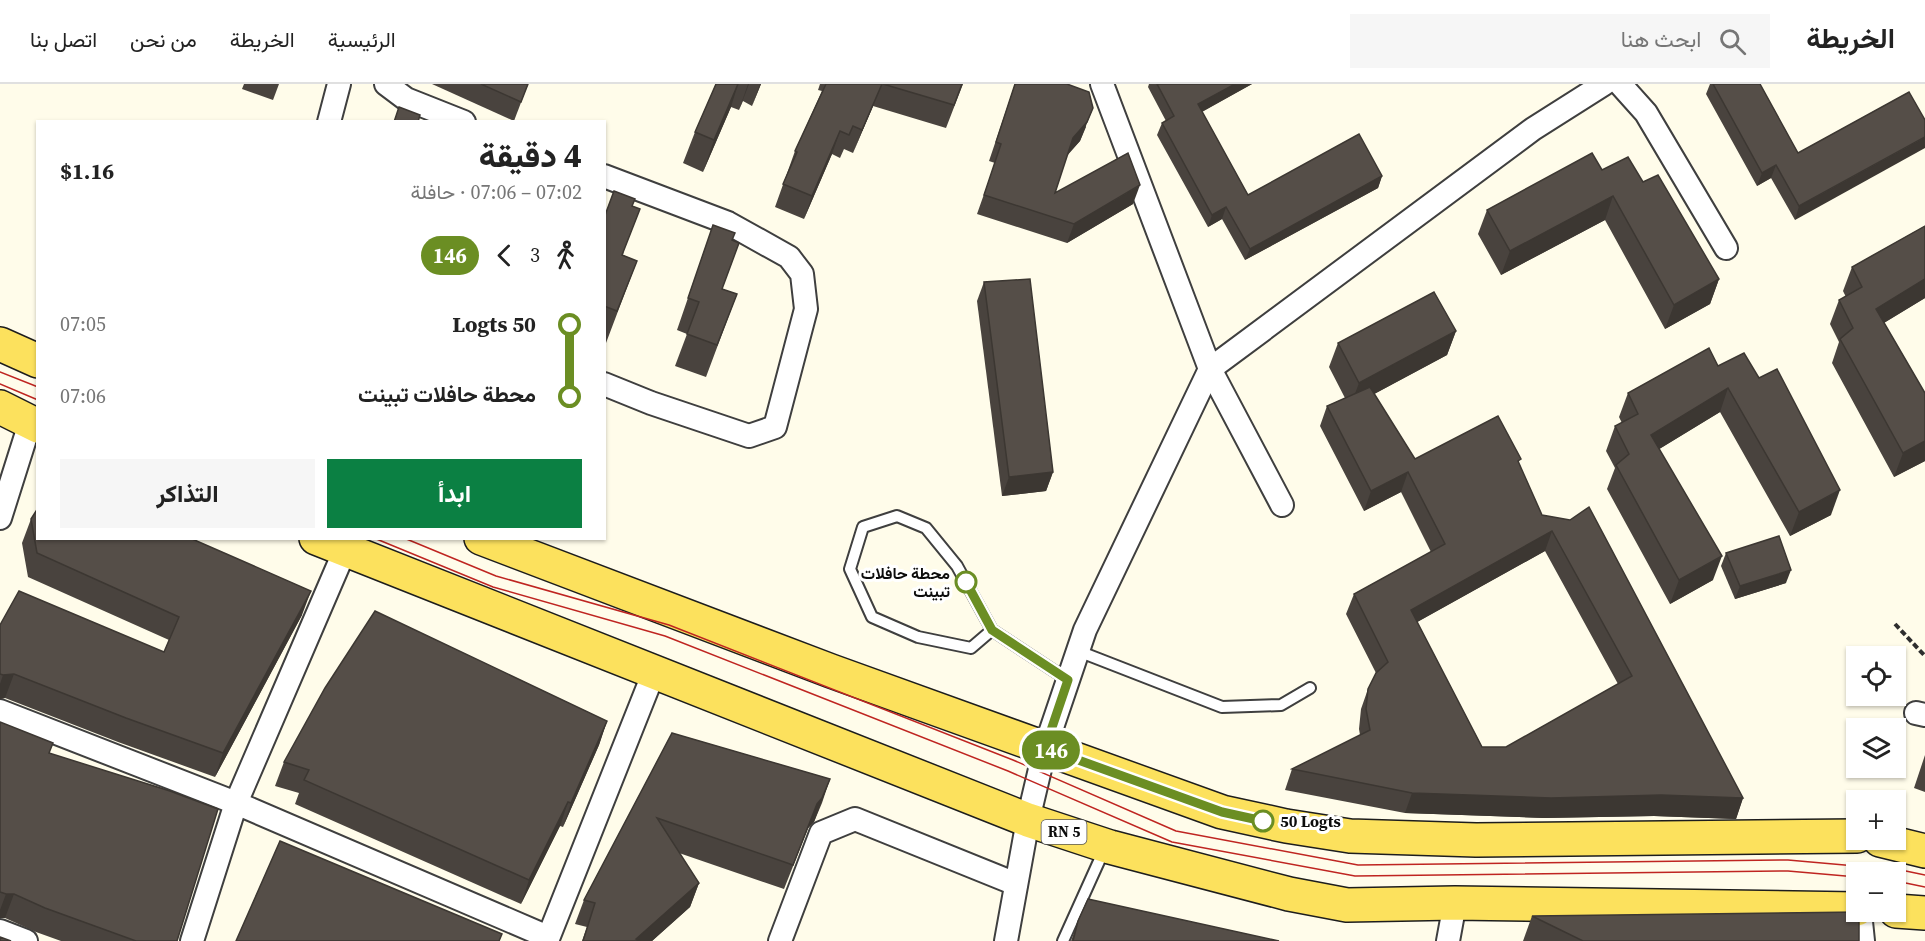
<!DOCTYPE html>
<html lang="ar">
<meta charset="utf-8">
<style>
body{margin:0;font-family:"Source Serif 4",Vazirmatn,serif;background:#f6f6f6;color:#222;direction:rtl;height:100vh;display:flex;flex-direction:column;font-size:22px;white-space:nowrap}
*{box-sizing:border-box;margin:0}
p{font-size:20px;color:#767676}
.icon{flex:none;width:33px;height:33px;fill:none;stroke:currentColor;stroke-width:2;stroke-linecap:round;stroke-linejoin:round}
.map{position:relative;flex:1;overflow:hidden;direction:ltr}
.panel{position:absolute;left:36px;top:36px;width:570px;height:420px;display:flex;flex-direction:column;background:#fff;border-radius:0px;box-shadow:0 2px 4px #0004;direction:rtl}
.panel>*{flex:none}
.badge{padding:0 12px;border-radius:20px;font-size:21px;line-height:39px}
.fabs{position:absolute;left:1846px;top:562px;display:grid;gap:12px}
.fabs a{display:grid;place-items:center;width:60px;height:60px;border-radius:0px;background:#fff;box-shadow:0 2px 4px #0004;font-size:30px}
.map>.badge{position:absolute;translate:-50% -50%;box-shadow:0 0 0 3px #fff}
.legs{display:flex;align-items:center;gap:9px;height:66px;padding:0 24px;font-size:20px}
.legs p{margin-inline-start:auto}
.headline{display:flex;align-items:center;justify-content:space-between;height:102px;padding:0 24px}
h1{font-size:33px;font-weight:800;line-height:45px}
.button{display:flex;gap:12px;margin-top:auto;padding:12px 24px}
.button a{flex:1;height:69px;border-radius:0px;background:#0b8043;color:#fff;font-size:24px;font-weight:800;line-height:69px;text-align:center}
.button a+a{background:#f6f6f6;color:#222}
ul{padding:0 24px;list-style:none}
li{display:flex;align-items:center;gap:21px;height:72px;font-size:22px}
li i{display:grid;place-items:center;width:9px;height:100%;margin:0 8px;background:currentColor}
li i::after{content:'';width:15px;height:15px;margin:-8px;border:4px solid;border-radius:50%;background:#fff}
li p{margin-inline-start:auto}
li:first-child i{background:linear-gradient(#0000 50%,currentColor 0)}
li:last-child i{background:linear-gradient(currentColor 50%,#0000 0)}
header{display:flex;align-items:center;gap:36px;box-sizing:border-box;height:84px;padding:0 30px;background:#fff;border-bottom:2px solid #e0e0e0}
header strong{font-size:28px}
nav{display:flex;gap:33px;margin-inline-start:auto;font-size:21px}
.search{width:420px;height:54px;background:#f6f6f6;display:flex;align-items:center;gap:15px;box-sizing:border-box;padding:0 21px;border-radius:0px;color:#767676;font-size:22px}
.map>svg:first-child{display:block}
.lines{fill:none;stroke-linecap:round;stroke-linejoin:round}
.lane-casing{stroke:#3f3f3f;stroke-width:14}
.street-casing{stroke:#3f3f3f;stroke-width:26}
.primary-casing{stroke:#1d1d1d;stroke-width:36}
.path{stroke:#2e2e2e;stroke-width:4;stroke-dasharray:6 3;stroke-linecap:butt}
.lane{stroke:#fff;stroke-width:10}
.street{stroke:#fff;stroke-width:22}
.primary{stroke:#fce15d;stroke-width:33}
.tram{stroke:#bf2521;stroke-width:1.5}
.wall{fill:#49433e;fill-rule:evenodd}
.shaded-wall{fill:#3c3732}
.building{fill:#554e48;stroke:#3c3732;stroke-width:1.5;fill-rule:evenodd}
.line-1-casing{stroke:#fff;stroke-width:14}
.line-1{stroke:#6b8e23;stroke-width:9}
.stop-1-dot{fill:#fff;stroke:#6b8e23;stroke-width:3}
.labels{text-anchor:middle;stroke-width:6;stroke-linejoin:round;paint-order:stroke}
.shield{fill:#fff;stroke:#555;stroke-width:1.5}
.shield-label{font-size:15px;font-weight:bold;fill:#0c0c0c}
.stop-label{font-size:16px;font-weight:bold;fill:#0c0c0c;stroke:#fff;text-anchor:end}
</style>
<header>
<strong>الخريطة</strong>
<div class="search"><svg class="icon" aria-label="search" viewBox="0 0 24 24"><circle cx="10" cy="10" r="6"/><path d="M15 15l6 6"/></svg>ابحث هنا</div>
<nav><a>الرئيسية</a><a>الخريطة</a><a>من نحن</a><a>اتصل بنا</a></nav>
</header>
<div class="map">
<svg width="1925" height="857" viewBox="0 0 1925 857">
<rect width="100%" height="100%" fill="#fffcea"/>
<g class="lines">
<defs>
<g id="lane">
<polyline points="992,546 971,564 918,553 872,533 850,485 863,443 897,432 926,444 957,482 992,546 1068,596"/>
<polyline points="1078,567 1222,623 1281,621 1310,604"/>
<polyline points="1063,857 1100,775 1108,766"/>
</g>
<g id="street">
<polyline points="386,0 406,15 464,38"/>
<polyline points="1102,0 1210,285 1282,421"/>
<polyline points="1620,0 1646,29 1726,164"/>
<polyline points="329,38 339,0"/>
<polyline points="604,92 728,139 789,173 802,190 806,225 775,343 749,352 651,319 604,300"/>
<polyline points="0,434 30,339"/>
<polyline points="0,627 236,719 548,853"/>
<polyline points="1916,629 1925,631"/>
<polyline points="1860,828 1863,857"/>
<polyline points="0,847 26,857"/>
<polyline points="192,857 236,719 345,466"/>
<polyline points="547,857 654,588"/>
<polyline points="780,857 821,749 855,735 1016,800"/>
<polyline points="1006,857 1028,736 1045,664 1085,546 1210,285 1533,45 1604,0"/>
<polyline points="1448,857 1455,819"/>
</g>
<g id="primary">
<polyline points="0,260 38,277"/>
<polyline points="0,323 38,342"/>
<polyline points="316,454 1028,736 1110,763 1289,810 1347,821 1455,819 1857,825"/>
<polyline points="481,454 831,587 1222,728 1286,742 1350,752 1476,756 1857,752"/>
<polyline points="1880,756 1925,767"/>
<polyline points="1896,827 1925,829"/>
</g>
</defs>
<use href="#lane" class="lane-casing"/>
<use href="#street" class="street-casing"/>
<use href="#primary" class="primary-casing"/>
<polyline class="path" points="1895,540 1925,572"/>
<use href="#lane" class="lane"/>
<use href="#street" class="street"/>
<use href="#primary" class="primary"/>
<g class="tram">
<polyline points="0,288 38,303"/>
<polyline points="0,300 38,316"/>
<polyline points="374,454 493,503 665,552 1008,687 1172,758 1355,792 1788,787 1857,793"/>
<polyline points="404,454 496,492 669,541 1013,676 1176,747 1358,781 1788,776 1901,786 1925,791"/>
<polyline points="1896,797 1925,803"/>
</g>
</g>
<g class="wall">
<polygon points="244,0 279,0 273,16 242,5"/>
<polygon points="432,0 528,0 514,37"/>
<polygon points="716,0 761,0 752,22 743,17 739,26 731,23 703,88 683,79 695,48"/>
<polygon points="820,0 963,0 946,44 873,22 853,69 844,65 840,74 832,70 804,135 775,123 795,67 822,7 818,6"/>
<polygon points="1015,0 1067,0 1086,43 1080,57 1067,71 1055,109 1133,120 1067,159 977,130 995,79 989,77"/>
<polygon points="1149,0 1252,0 1202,28 1248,111 1382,92 1378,104 1245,176 1222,135 1208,143 1157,51 1162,39 1166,37 1148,3"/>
<polygon points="1710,0 1760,0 1798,69 1909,8 1795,136 1771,94 1757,102 1706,10"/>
<polygon points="1602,86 1643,98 1719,195 1710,220 1665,245 1605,136 1501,191 1478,150 1487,126"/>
<polygon points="632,122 623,171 637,177 606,259 604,258 604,132"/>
<polygon points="713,141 732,156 722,205 737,210 706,293 675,282 687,250 677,246"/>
<polygon points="1925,142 1925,214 1884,239 1925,309 1925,377 1894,393 1832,279 1839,258 1830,240 1839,216 1846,213 1843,207 1852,183"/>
<polygon points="984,198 1053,388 1046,407 1002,412 977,217"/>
<path d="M1456,247L1447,271L1374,310L1415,375L1519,380L1542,431L1743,714L1736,735L1654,732L1544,734L1405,729L1285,706L1292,685L1360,651L1359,645L1361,625L1368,605L1376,589L1346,530L1354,510L1431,468L1401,408L1364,427L1320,342L1327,322L1345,314L1329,283L1338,259ZM1545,467L1618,600L1506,663H1482L1417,538Z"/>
<polygon points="1718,282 1831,431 1790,452 1720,328 1659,365 1713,496 1670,520 1607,405 1615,384 1606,367 1615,342 1622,339 1619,333 1628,309"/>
<polygon points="31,435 302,531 215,693 118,658 5,614 0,615 0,541 164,568 169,556 28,493 22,459"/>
<polygon points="1726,469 1786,499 1735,515 1721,482"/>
<polygon points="607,637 599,661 563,743 560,742 521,820 295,720 299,709 275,702 284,678"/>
<polygon points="0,638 49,669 177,857 61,857 36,848 5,834 0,834"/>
<polygon points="672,649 830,695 822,719 814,738 808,744 784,805 679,769 699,799 690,823 652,857 582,857 587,843 575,840 584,816"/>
<polygon points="1925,671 1925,708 1914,704"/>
<polygon points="1532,832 1859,857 1523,857"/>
<polygon points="1078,837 1279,857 1071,857"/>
</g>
<g class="shaded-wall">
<polygon points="738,0 731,23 703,88 714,56"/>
<polygon points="748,0 749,0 739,26"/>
<polygon points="760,0 761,0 752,22"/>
<polygon points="882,0 873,22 853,69 862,46"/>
<polygon points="1235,0 1252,0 1194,32 1198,20"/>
<polygon points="1093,24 1080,57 1066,73 1073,54"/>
<polygon points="840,47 832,70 804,135 812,112"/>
<polygon points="1925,53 1925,64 1795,136 1799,122"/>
<polygon points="1776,81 1771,94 1757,102 1762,89"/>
<polygon points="1382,92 1378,104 1245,176 1250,165"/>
<polygon points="1140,101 1133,120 1067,159 1074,140"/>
<polygon points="1613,112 1605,136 1501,191 1510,167"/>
<polygon points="1226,123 1222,135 1208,143 1212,131"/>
<polygon points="1719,195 1710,220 1665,245 1674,221"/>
<polygon points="1925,195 1925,214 1867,249 1876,225"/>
<polygon points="1456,247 1447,271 1350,323 1359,299"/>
<polygon points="1728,304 1720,328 1643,375 1651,351"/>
<polygon points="1925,357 1925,377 1894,393 1903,369"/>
<polygon points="1053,388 1046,407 1002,412 1009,393"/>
<polygon points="1408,388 1401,408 1364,427 1371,407"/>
<polygon points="1840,406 1831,431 1790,452 1799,428"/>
<polygon points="1552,447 1545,467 1403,546 1411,526"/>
<polygon points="1722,472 1713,496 1670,520 1679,496"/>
<polygon points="1791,486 1786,499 1735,515 1740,502"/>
<polygon points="311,507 302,531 215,693 223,669"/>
<polygon points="14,590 5,614 0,615 0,600 3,591"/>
<polygon points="607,637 599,661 563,743 571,719"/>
<polygon points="830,695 814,738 808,744 784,805 817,720"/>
<polygon points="1412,709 1661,711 1743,714 1736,735 1654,732 1544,734 1405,729"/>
<polygon points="568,718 560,742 521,820 529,796"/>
<polygon points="699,799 690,823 652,857 635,857 636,855"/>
<polygon points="6,810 14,810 5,834 0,834 0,826"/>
</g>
<g class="building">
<polygon points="481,0 528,0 521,18"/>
<polygon points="716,0 738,0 714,56 695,48"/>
<polygon points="826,0 882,0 862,46 853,42 849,51 840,47 812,112 783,100 797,68 795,67"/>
<polygon points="883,0 962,0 954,21"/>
<polygon points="1015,0 1067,0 1089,8 1093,24 1087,38 1073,54 1055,109 1128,69 1140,101 1074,140 984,111 1001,60 996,58"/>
<polygon points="1157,0 1235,0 1198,20 1248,111 1359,50 1382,92 1250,165 1226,123 1212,131 1162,39 1174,32"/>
<polygon points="1713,0 1760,0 1798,69 1909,8 1925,36 1925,53 1799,122 1776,81 1762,89"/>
<polygon points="399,23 420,31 418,38 394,38"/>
<polygon points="1592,69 1602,86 1628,73 1643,98 1658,91 1719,195 1674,221 1613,112 1510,167 1487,126"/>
<polygon points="614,107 635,115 632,122 640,125 622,171 637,177 617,227 604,222 604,134"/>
<polygon points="713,141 735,149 732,156 739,159 722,205 737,210 717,261 687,250 699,218 688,214"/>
<polygon points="1925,142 1925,195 1876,225 1925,309 1925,357 1903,369 1840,255 1853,244 1839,216 1862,203 1852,183"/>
<polygon points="1030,195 1053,388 1009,393 984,198"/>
<polygon points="1434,208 1456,247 1359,299 1338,259"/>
<polygon points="1709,264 1718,282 1744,269 1759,294 1777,285 1840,406 1799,428 1728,304 1651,351 1722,472 1679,496 1616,381 1629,370 1615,342 1638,330 1628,309"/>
<path d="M1370,303L1415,375L1498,332L1521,375L1518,377L1542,431L1570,436L1589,423L1743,714L1661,711L1551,714L1412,709L1292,685L1370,646L1366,625L1368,605L1376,589L1388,578L1354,510L1445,460L1408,388L1371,407L1327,322ZM1552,447L1632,592L1506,663H1482L1411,526Z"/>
<polygon points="38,424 38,454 190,454 311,507 223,669 126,634 14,590 3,591 0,590 0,541 19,507 164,568 179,533 37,469 31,435"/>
<polygon points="1779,452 1791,486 1740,502 1726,469"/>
<polygon points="375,527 607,637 571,719 568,718 529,796 304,696 309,686 284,678 325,604"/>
<polygon points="0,638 53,659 49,669 170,707 218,725 177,857 136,857 45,824 14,810 6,810 0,808"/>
<polygon points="672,649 830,695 822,714 817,720 793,781 657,734 699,799 636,855 640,857 583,857 595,819 584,816"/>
<polygon points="280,757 502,850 499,857 236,857"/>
<polygon points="1088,815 1279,857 1073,857 1078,837"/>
<polygon points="1859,828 1859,857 1583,857 1532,832"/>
<polygon points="0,853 11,857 0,857"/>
</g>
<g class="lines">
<defs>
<polyline id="line-1" points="966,498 992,546 1068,596 1045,664 1222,728 1263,737"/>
</defs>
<use href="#line-1" class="line-1-casing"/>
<use href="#line-1" class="line-1"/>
</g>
<g class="stop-1-dot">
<circle cx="966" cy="498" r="10"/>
<circle cx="1263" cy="737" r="10"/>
</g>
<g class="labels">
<rect class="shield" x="1041.5" y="736" width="45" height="24" rx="4.5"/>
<g class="shield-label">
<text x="1064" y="753">RN 5</text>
</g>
<g class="stop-label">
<text x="950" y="495">محطة حافلات<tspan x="950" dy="18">تبينت</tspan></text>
<text x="1280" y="743" text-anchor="start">50 Logts</text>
</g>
</g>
</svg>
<div class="fabs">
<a><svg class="icon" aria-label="locate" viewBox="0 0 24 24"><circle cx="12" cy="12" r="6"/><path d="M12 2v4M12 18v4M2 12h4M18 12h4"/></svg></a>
<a><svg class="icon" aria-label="layers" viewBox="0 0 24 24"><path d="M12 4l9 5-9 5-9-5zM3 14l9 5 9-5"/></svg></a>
<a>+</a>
<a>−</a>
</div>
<b class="badge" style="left:1051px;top:666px;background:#6b8e23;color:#fff">146</b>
<section class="panel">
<div class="headline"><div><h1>4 دقيقة</h1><p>07:02 – 07:06 · حافلة</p></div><b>$1.16</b></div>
<div class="legs"><svg class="icon" aria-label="walk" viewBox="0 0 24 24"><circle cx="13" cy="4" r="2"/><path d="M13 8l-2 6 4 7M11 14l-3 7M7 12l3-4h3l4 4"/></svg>3<svg class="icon" aria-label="back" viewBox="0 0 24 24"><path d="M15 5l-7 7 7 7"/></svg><b class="badge" style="background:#6b8e23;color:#fff">146</b></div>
<ul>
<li><i style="color:#6b8e23"></i><b>50 Logts</b><p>07:05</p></li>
<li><i style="color:#6b8e23"></i><b>محطة حافلات تبينت</b><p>07:06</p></li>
</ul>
<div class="button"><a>ابدأ</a><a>التذاكر</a></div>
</section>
</div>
